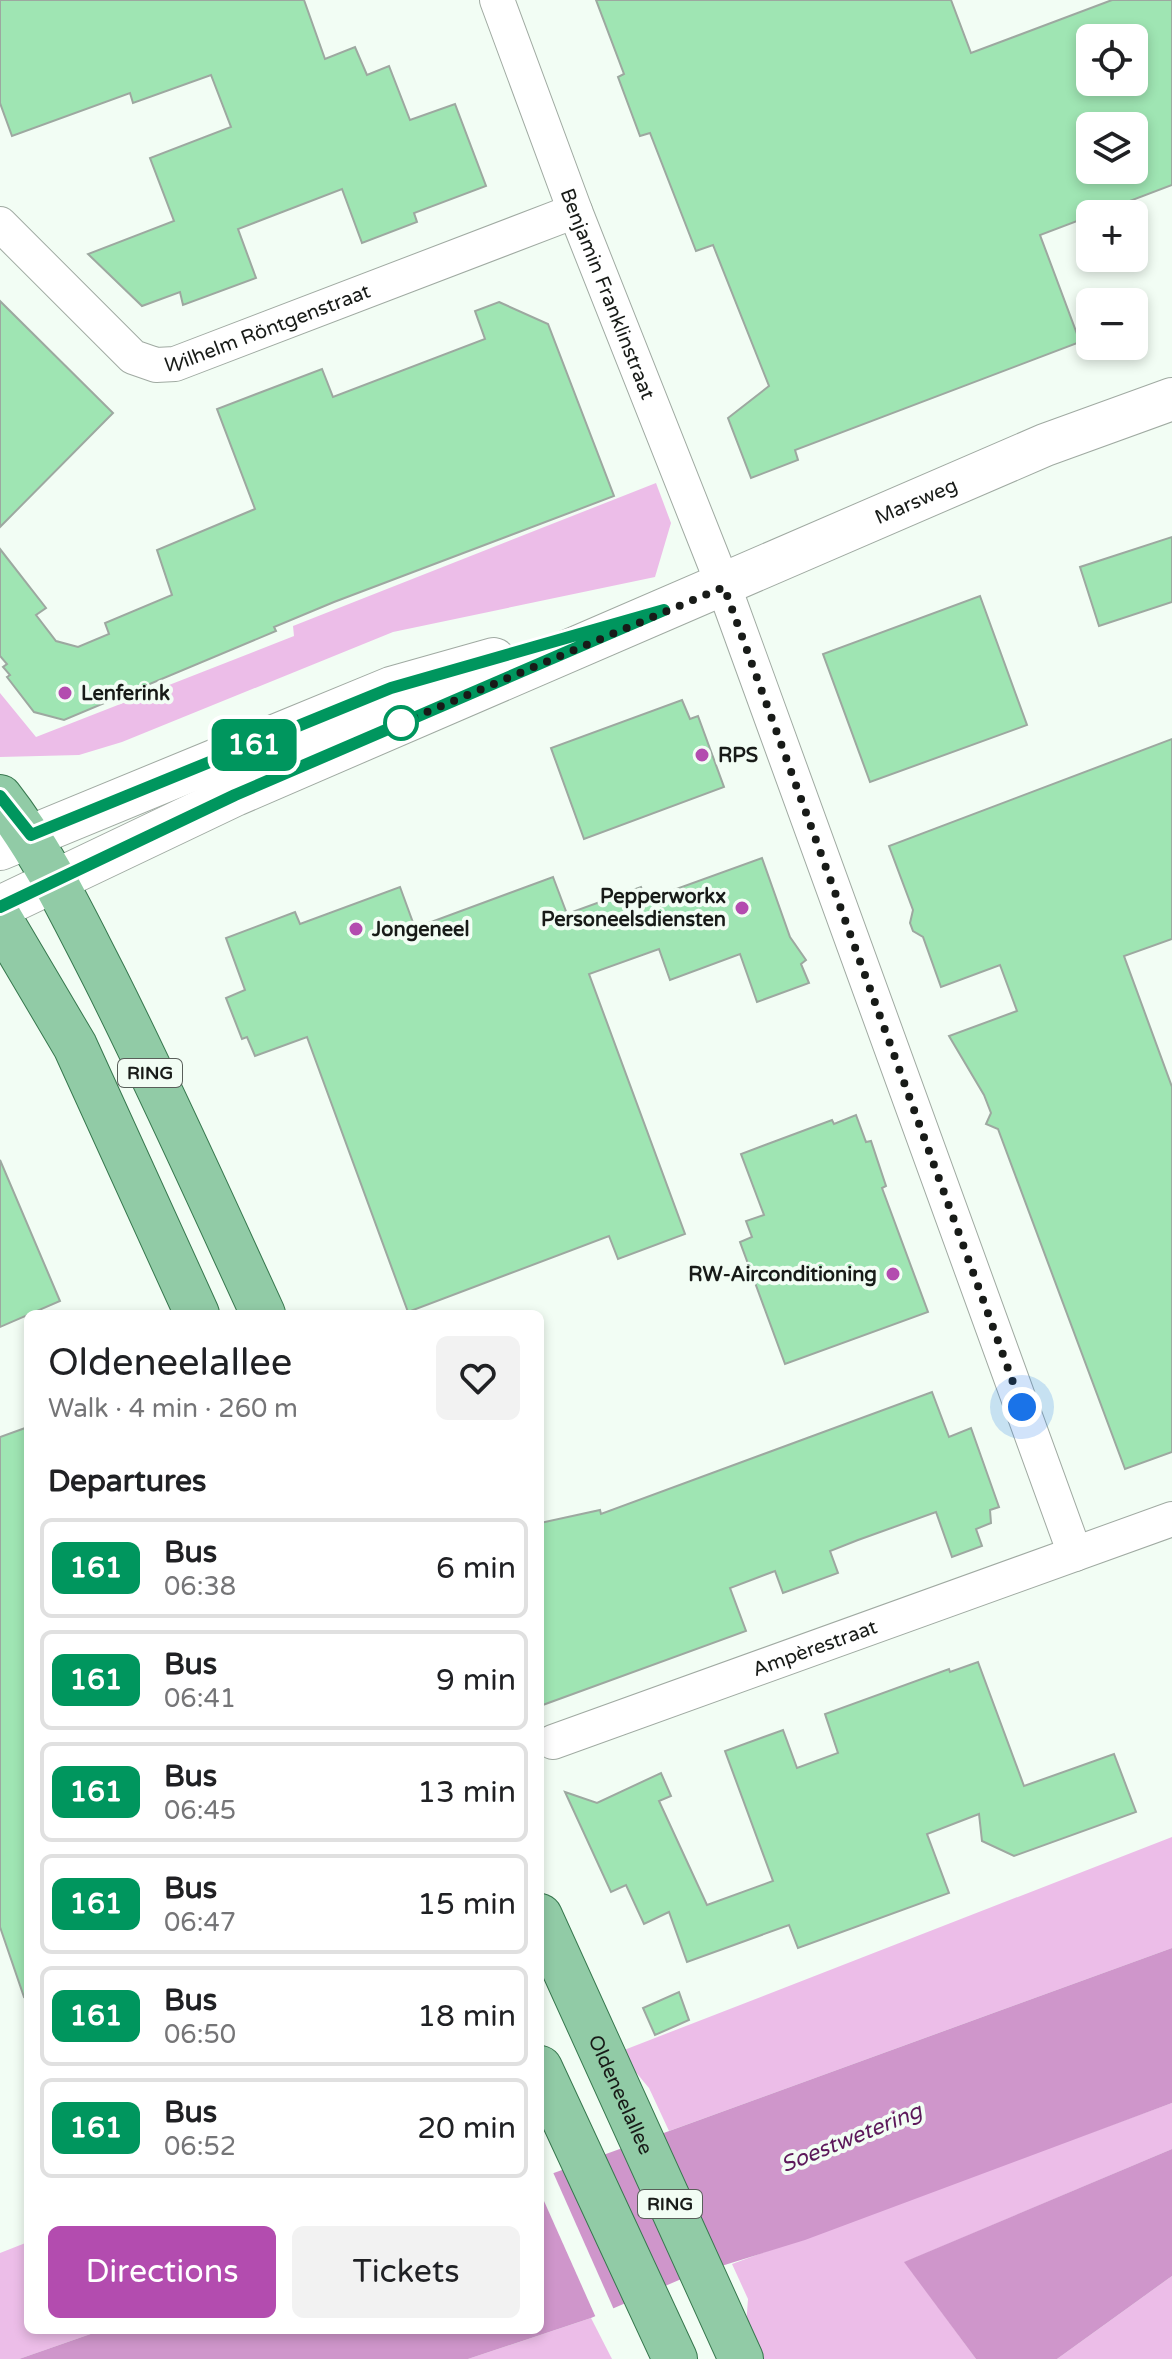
<!DOCTYPE html>
<meta charset="utf-8">
<style>
body{margin:0;font-family:"Varela Round",sans-serif;background:#f2f2f2;color:#202124;height:100vh;display:flex;flex-direction:column;font-size:30px;white-space:nowrap}
*{box-sizing:border-box;margin:0}
p{font-size:26px;color:#757577}
.icon{flex:none;width:44px;height:44px;fill:none;stroke:currentColor;stroke-width:2;stroke-linecap:round;stroke-linejoin:round}
.map{position:relative;flex:1;overflow:hidden}
.side{position:absolute;left:24px;top:1310px;width:520px;height:1024px;display:flex;flex-direction:column;background:#fff;border-radius:12px;box-shadow:0 4px 12px #0003}
.side>*{flex:none}
.badge{padding:0 16px;border-radius:12px;font-size:28px;line-height:52px}
.fabs{position:absolute;left:1076px;top:24px;display:grid;gap:16px}
.fabs a{display:grid;place-items:center;width:72px;height:72px;border-radius:12px;background:#fff;box-shadow:0 4px 12px #0003;font-size:40px}
.you{position:absolute;width:40px;height:40px;margin:-20px;border:6px solid #fff;border-radius:50%;background:#1a73e8;box-shadow:0 0 0 12px #1a73e833}
.map>.badge{position:absolute;translate:-50% -50%;box-shadow:0 0 0 4px #fff}
h2{padding:0 24px;font-size:30px;line-height:72px}
.round{display:grid;place-items:center;flex:none;width:84px;height:84px;border-radius:12px;background:#f2f2f2}
.summary{display:flex;align-items:center;justify-content:space-between;height:136px;padding:0 24px}
h1{font-size:38px;font-weight:600;line-height:60px}
.action{display:flex;gap:16px;margin-top:auto;padding:16px 24px}
.action a{flex:1;height:92px;border-radius:12px;background:#b34caf;color:#fff;font-size:32px;font-weight:600;line-height:92px;text-align:center}
.action a+a{background:#f2f2f2;color:#202124}
ul{padding:0;list-style:none}
li{display:flex;align-items:center;gap:24px;height:100px;margin:0 16px 12px;padding:0 8px;border:4px solid #e0e0e0;border-radius:12px}
li div{flex:1}
li b{display:block;font-size:30px}
li em{font-style:normal}
li .badge{min-width:88px;font-weight:700;text-align:center}
.map>svg:first-child{display:block}
.green{fill:#ecbde8}
.water{fill:#cf96cb}
.pier{fill:#f2fdf4}
.building{fill:#9fe5b3;stroke:#9da8a0;stroke-width:2;fill-rule:evenodd}
.lines{fill:none;stroke-linecap:round;stroke-linejoin:round}
.minor-casing{stroke:#a0aaa2;stroke-width:36}
.tertiary-casing{stroke:#a0aaa2;stroke-width:44}
.primary-casing{stroke:#37774e;stroke-width:46}
.minor{stroke:#fff;stroke-width:34}
.tertiary{stroke:#fff;stroke-width:42}
.primary{stroke:#91cba6;stroke-width:44}
.line-casing{stroke:#fff;stroke-width:18}
.line{stroke:#00965e;stroke-width:12}
.walk{stroke:#181b18;stroke-width:8;stroke-dasharray:0 14.4}
.poi-dot{fill:#b34caf;stroke:#f2fdf4;stroke-width:3}
.stop-dot{fill:#fff;stroke:#00965e;stroke-width:4}
.labels{text-anchor:middle;stroke-width:8;stroke-linejoin:round;paint-order:stroke}
.shield{fill:#f2fdf4;stroke:#595f5a;stroke-width:2}
.shield-label{font-size:18px;font-weight:bold;fill:#181b18}
.street-label{font-size:20px;fill:#181b18;stroke:#f2fdf4}
.poi-label{font-size:20px;font-weight:bold;fill:#181b18;stroke:#f2fdf4;text-anchor:start}
.water-label{font-size:22px;font-style:italic;fill:#5c185a;stroke:#f2fdf4}
</style>
<div class="map">
<svg width="1172" height="2359" viewBox="0 0 1172 2359">
<rect width="100%" height="100%" fill="#f2fdf4"/>
<g class="green">
<polygon points="656,483 671,523 655,577 393,632 122,742 79,755 0,757 0,693 36,737 294,636 293,626"/>
<polygon points="1172,1837 1172,1948 669,2131 649,2088 619,2052"/>
<polygon points="1172,2103 1172,2149 905,2262 976,2359 762,2359 746,2327 748,2299 732,2264"/>
<polygon points="28,2242 28,2330 102,2330 19,2359 0,2359 0,2253"/>
<polygon points="1172,2276 1172,2359 1057,2359"/>
<polygon points="591,2318 612,2359 468,2359"/>
</g>
<g class="water">
<polygon points="1172,1948 1172,2103 805,2240 686,2277 591,2318 468,2359 19,2359 102,2330 540,2330 540,2178"/>
<polygon points="1172,2149 1172,2276 1057,2359 976,2359 904,2262"/>
</g>
<polygon class="pier" points="552,2170 615,2312 597,2320 540,2192 540,2174"/>
<g class="building">
<polygon points="0,0 304,0 325,59 355,47 367,75 389,66 410,120 455,104 486,186 414,213 417,222 362,243 342,189 238,229 256,278 183,305 180,292 142,306 88,254 174,221 150,158 231,127 211,75 133,103 130,93 12,136 0,103"/>
<path d="M596,0H951L971,53L1112,0H1172V185L1040,235L1080,342L795,450L798,460L751,478L728,418L769,386L713,245L696,251L650,133L640,136L618,77L624,74ZM1090,38H1134V82H1090ZM1090,126H1134V170H1090Z"/>
<polygon points="0,301 113,413 0,527"/>
<polygon points="499,302 548,324 614,496 334,602 274,627 276,631 64,720 34,712 7,677 10,675 3,667 7,664 0,656 0,549 46,608 36,615 56,641 78,647 109,634 105,623 172,595 157,550 255,509 217,409 322,369 333,397 485,339 475,311"/>
<polygon points="1172,537 1172,602 1099,626 1080,567"/>
<polygon points="980,596 1027,725 870,782 823,654"/>
<polygon points="682,700 690,719 698,716 724,787 584,839 551,748"/>
<polygon points="1172,739 1172,939 1124,956 1172,1087 1172,1452 1125,1469 998,1129 986,1124 991,1113 984,1095 949,1036 1017,1011 1000,965 941,987 923,937 913,931 910,923 913,910 889,846"/>
<polygon points="762,858 790,937 806,960 801,964 809,983 757,1002 740,954 670,980 659,949 589,974 685,1234 618,1259 609,1236 408,1312 307,1037 255,1056 247,1037 242,1039 226,998 245,990 226,938 295,912 300,924 400,887 415,928 553,877 567,914 641,887 646,900"/>
<polygon points="856,1115 866,1142 871,1141 886,1186 882,1188 928,1312 785,1364 740,1242 752,1237 746,1221 764,1215 741,1154 832,1120 834,1124"/>
<polygon points="0,1160 60,1301 0,1327"/>
<polygon points="932,1392 949,1437 971,1428 999,1507 990,1510 991,1523 976,1529 982,1546 952,1557 936,1512 858,1540 830,1551 838,1573 783,1593 775,1571 730,1588 746,1631 540,1706 540,1523 600,1510 601,1514"/>
<polygon points="28,1427 28,1996 24,1997 0,1927 0,1437"/>
<polygon points="978,1662 1024,1786 1114,1754 1136,1812 1014,1856 982,1841 979,1814 927,1834 949,1893 798,1948 789,1925 687,1962 669,1912 644,1924 626,1885 611,1892 565,1792 597,1803 661,1773 671,1796 659,1801 707,1905 773,1881 725,1751 783,1730 797,1768 838,1753 825,1714 949,1669 950,1672"/>
<polygon points="679,1992 689,2020 655,2035 643,2008"/>
</g>
<g class="lines">
<defs>
<g id="minor">
<path id="s1" d="M497,0L575,211L724,587L1075,1554"/>
<path id="s2" d="M0,224L133,357L156,365L175,364L575,211"/>
<path id="s3" d="M553,1742L1172,1519"/>
</g>
<g id="tertiary">
<polyline points="0,849 391,688 494,659"/>
<path id="s4" d="M0,907L235,795L1045,445L1172,399"/>
</g>
<g id="primary">
<path d="M0,797C43,852 72,914 104,976C160,1087 211,1201 263,1314"/>
<polyline points="0,919 75,1046 197,1314"/>
<path id="s5" d="M540,1916L741,2359"/>
<polyline points="540,2068 675,2359"/>
</g>
</defs>
<use href="#minor" class="minor-casing"/>
<use href="#tertiary" class="tertiary-casing"/>
<use href="#primary" class="primary-casing"/>
<use href="#minor" class="minor"/>
<use href="#tertiary" class="tertiary"/>
<use href="#primary" class="primary"/>
</g>
<g class="lines">
<defs>
<polyline id="line" points="0,796 31,835 391,688 664,610 235,795 0,907"/>
</defs>
<use href="#line" class="line-casing"/>
<use href="#line" class="line"/>
<polyline class="walk" points="401,723 724,587 1022,1407"/>
</g>
<g class="poi-dot">
<circle cx="65" cy="693" r="8"/>
<circle cx="702" cy="755" r="8"/>
<circle cx="742" cy="908" r="8"/>
<circle cx="356" cy="929" r="8"/>
<circle cx="893" cy="1274" r="8"/>
</g>
<circle class="stop-dot" cx="401" cy="723" r="16"/>
<g class="labels">
<g class="shield">
<rect x="118" y="1059" width="64" height="28" rx="6"/>
<rect x="638" y="2190" width="64" height="28" rx="6"/>
</g>
<g class="shield-label">
<text x="150" y="1079">RING</text>
<text x="670" y="2210">RING</text>
</g>
<g class="street-label">
<text dy="7" stroke="none"><textPath href="#s1" startOffset="314">Benjamin Franklinstraat</textPath></text>
<text dy="7" stroke="none"><textPath href="#s2" startOffset="330">Wilhelm Röntgenstraat</textPath></text>
<text dy="7" stroke="none"><textPath href="#s4" startOffset="1002">Marsweg</textPath></text>
<text dy="7" stroke="none"><textPath href="#s3" startOffset="278">Ampèrestraat</textPath></text>
<text dy="7" stroke="none"><textPath href="#s5" startOffset="196">Oldeneelallee</textPath></text>
</g>
<g class="poi-label">
<text x="81" y="700">Lenferink</text>
<text x="718" y="762">RPS</text>
<text x="726" y="903" text-anchor="end">Pepperworkx<tspan x="726" dy="23">Personeelsdiensten</tspan></text>
<text x="372" y="936">Jongeneel</text>
<text x="877" y="1281" text-anchor="end">RW-Airconditioning</text>
</g>
<g class="water-label">
<text transform="translate(851 2137) rotate(-22)" y="8">Soestwetering</text>
</g>
</g>
</svg>
<div class="fabs">
<a><svg class="icon" aria-label="locate" viewBox="0 0 24 24"><circle cx="12" cy="12" r="6"/><path d="M12 2v4M12 18v4M2 12h4M18 12h4"/></svg></a>
<a><svg class="icon" aria-label="layers" viewBox="0 0 24 24"><path d="M12 4l9 5-9 5-9-5zM3 14l9 5 9-5"/></svg></a>
<a>+</a>
<a>−</a>
</div>
<div class="you" style="left:1022px;top:1407px"></div>
<b class="badge" style="left:254px;top:745px;background:#00965e;color:#fff">161</b>
<section class="side">
<div class="summary"><div><h1>Oldeneelallee</h1><p>Walk · 4 min · 260 m</p></div><a class="round"><svg class="icon" aria-label="heart" viewBox="0 0 24 24"><path d="M12 20l-8-8c-3-5 5-10 8-4 3-6 11-1 8 4z"/></svg></a></div>
<h2>Departures</h2>
<ul>
<li><span class="badge" style="background:#00965e;color:#fff">161</span><div><b>Bus</b><p>06:38</p></div><em>6 min</em></li>
<li><span class="badge" style="background:#00965e;color:#fff">161</span><div><b>Bus</b><p>06:41</p></div><em>9 min</em></li>
<li><span class="badge" style="background:#00965e;color:#fff">161</span><div><b>Bus</b><p>06:45</p></div><em>13 min</em></li>
<li><span class="badge" style="background:#00965e;color:#fff">161</span><div><b>Bus</b><p>06:47</p></div><em>15 min</em></li>
<li><span class="badge" style="background:#00965e;color:#fff">161</span><div><b>Bus</b><p>06:50</p></div><em>18 min</em></li>
<li><span class="badge" style="background:#00965e;color:#fff">161</span><div><b>Bus</b><p>06:52</p></div><em>20 min</em></li>
</ul>
<div class="action"><a>Directions</a><a>Tickets</a></div>
</section>
</div>
